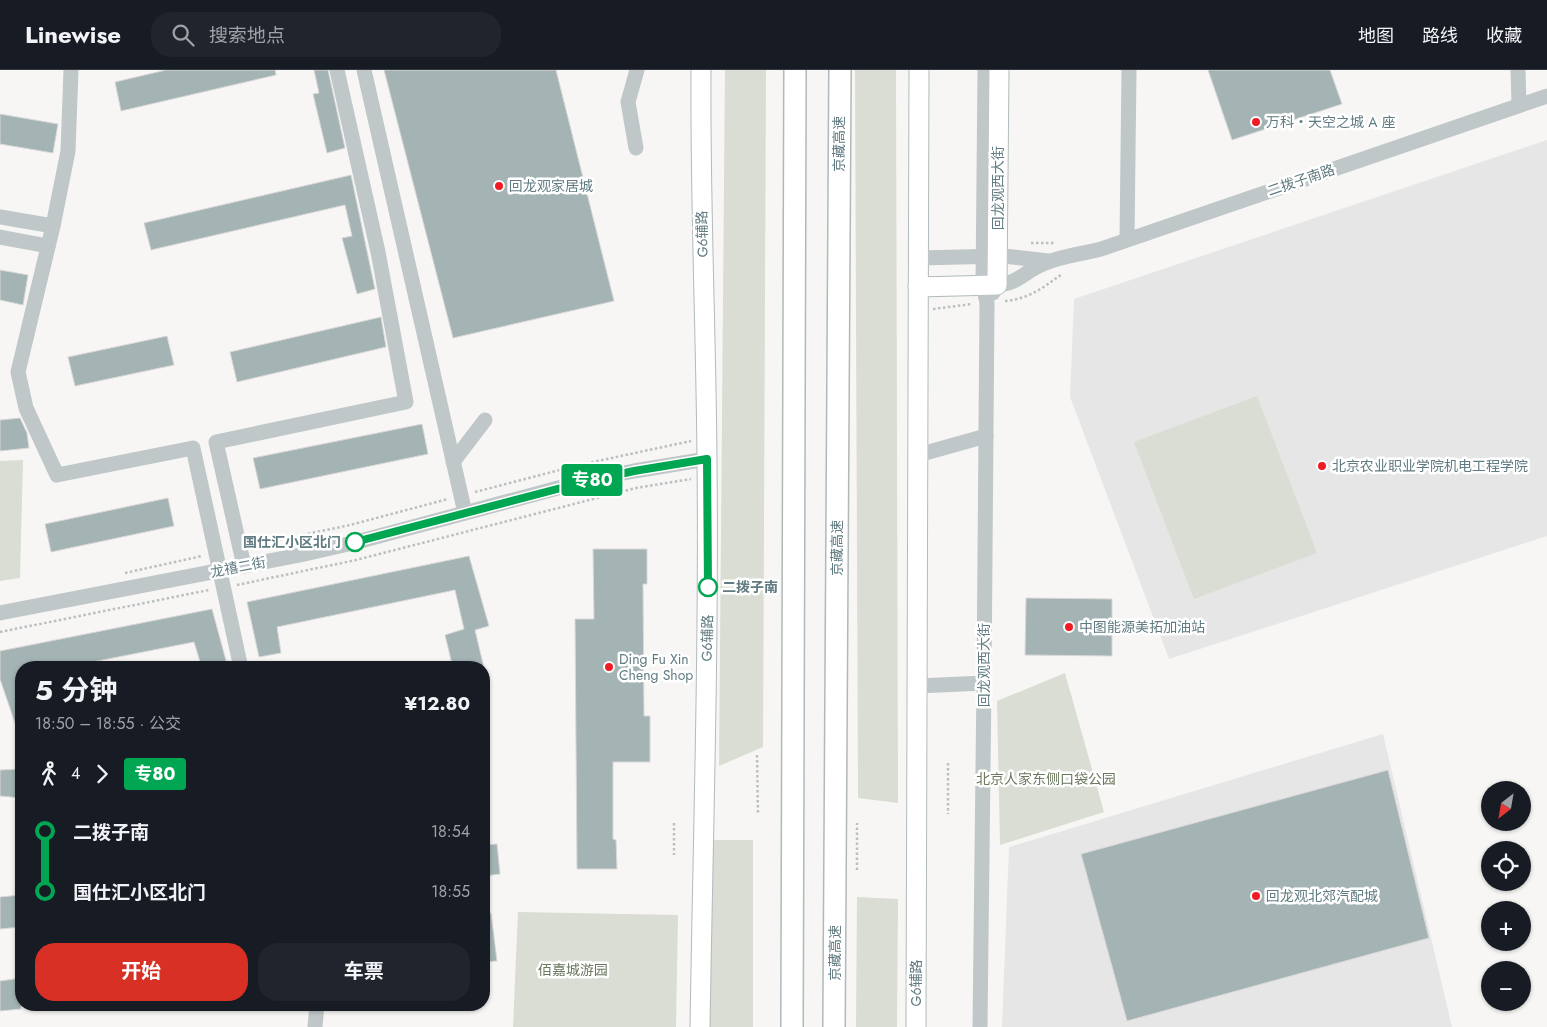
<!DOCTYPE html>
<html lang="zh">
<meta charset="utf-8">
<style>
body{margin:0;font-family:Jost,"Noto Sans SC",sans-serif;background:#20242c;color:#f1f3f6;height:100vh;display:flex;flex-direction:column;font-size:19px;white-space:nowrap}
*{box-sizing:border-box;margin:0}
p{font-size:16px;color:#9ea1a6}
.icon{flex:none;width:28px;height:28px;fill:none;stroke:currentColor;stroke-width:2;stroke-linecap:round;stroke-linejoin:round}
.map{position:relative;flex:1;overflow:hidden}
.side{position:absolute;left:15px;top:591px;width:475px;height:350px;display:flex;flex-direction:column;background:#171b24;border-radius:20px;box-shadow:0 1px 4px #0004}
.side>*{flex:none}
.badge{padding:0 10px;border-radius:4px;font-size:18px;line-height:32px}
.needle{width:32px;rotate:211deg}
.buttons{position:absolute;left:1481px;top:711px;display:grid;gap:10px}
.buttons a{display:grid;place-items:center;width:50px;height:50px;border-radius:50%;background:#171b24;box-shadow:0 1px 4px #0004;font-size:25px}
.map>.badge{position:absolute;translate:-50% -50%;box-shadow:0 0 0 2px #fff}
.legs{display:flex;align-items:center;gap:8px;height:55px;padding:0 20px;font-size:16px}
.legs p{margin-inline-start:auto}
.head{display:flex;align-items:center;justify-content:space-between;height:85px;padding:0 20px}
h1{font-size:28px;font-weight:700;line-height:38px}
.button{display:flex;gap:10px;margin-top:auto;padding:10px 20px}
.button a{flex:1;height:58px;border-radius:20px;background:#d93025;color:#fff;font-size:20px;font-weight:700;line-height:58px;text-align:center}
.button a+a{background:#20242c;color:#f1f3f6}
ul{padding:0 20px;list-style:none}
li{display:flex;align-items:center;gap:18px;height:60px;font-size:19px}
li i{display:grid;place-items:center;width:8px;height:100%;margin:0 6px;background:currentColor}
li i::after{content:'';width:12px;height:12px;margin:-6px;border:4px solid;border-radius:50%;background:#171b24}
li p{margin-inline-start:auto}
li:first-child i{background:linear-gradient(#0000 50%,currentColor 0)}
li:last-child i{background:linear-gradient(currentColor 50%,#0000 0)}
header{display:flex;align-items:center;gap:30px;box-sizing:border-box;height:70px;padding:0 25px;background:#171b24;border-bottom:1px solid #363941}
header strong{font-size:24px}
nav{display:flex;gap:28px;margin-inline-start:auto;font-size:18px}
.search{width:350px;height:45px;background:#20242c;display:flex;align-items:center;gap:12px;box-sizing:border-box;padding:0 18px;border-radius:20px;color:#9ea1a6;font-size:19px}
.map>svg:first-child{display:block}
.built{fill:#e5e6e5}
.green{fill:#d9ddd3}
.building{fill:#a4b3b4;stroke:#d9d8d6}
.lines{fill:none;stroke-linecap:round;stroke-linejoin:round}
.major-casing{stroke:#b1babc;stroke-width:21}
.highway-casing{stroke:#b1b8ba;stroke-width:24}
.path{stroke:#babfc0;stroke-width:2.5;stroke-dasharray:2.5 2.5;stroke-linecap:butt}
.minor{stroke:#c0c7c9;stroke-width:15}
.major{stroke:#fff;stroke-width:19}
.highway{stroke:#fff;stroke-width:21}
.line-1-casing{stroke:#fff;stroke-width:11}
.line-1{stroke:#00a651;stroke-width:8}
.poi-dot{fill:#f01b24;stroke:#fff;stroke-width:2}
.stop-1-dot{fill:#fff;stroke:#00a651;stroke-width:2.5}
.labels{text-anchor:middle;stroke-width:5;stroke-linejoin:round;paint-order:stroke}
.poi-label{font-size:14px;fill:#607b81;stroke:#fff;text-anchor:start}
.street-label{font-size:14px;fill:#607b81;stroke:#fff}
.stop-label{font-size:14px;font-weight:bold;fill:#607b81;stroke:#fff;text-anchor:end}
.park-label{font-size:14px;fill:#6b795f;stroke:#fff}
</style>
<header>
<strong>Linewise</strong>
<div class="search"><svg class="icon" aria-label="search" viewBox="0 0 24 24"><circle cx="10" cy="10" r="6"/><path d="M15 15l6 6"/></svg>搜索地点</div>
<nav><a>地图</a><a>路线</a><a>收藏</a></nav>
</header>
<div class="map">
<svg width="1547" height="957" viewBox="0 0 1547 957">
<rect width="100%" height="100%" fill="#f7f6f4"/>
<g class="built">
<polygon points="1547,70 1547,466 1169,589 1070,327 1074,229"/>
<polygon points="1383,664 1452,957 1002,957 1009,777"/>
</g>
<g class="green">
<polygon points="725,0 766,0 763,677 719,696"/>
<polygon points="855,0 896,0 898,733 858,728"/>
<polygon points="1257,326 1317,483 1194,529 1134,372"/>
<polygon points="23,390 20,508 0,511 0,391"/>
<polygon points="1065,603 1104,742 1000,775 997,631"/>
<rect x="708" y="770" width="45" height="187"/>
<polygon points="857,827 898,829 897,957 856,957"/>
<polygon points="518,842 678,845 676,957 513,957"/>
</g>
<g class="building">
<polygon points="166,0 275,0 276,5 121,41 115,12"/>
<polygon points="314,0 328,0 345,78 327,83 313,24 319,23"/>
<polygon points="384,0 556,0 614,231 453,268"/>
<polygon points="1208,0 1330,0 1342,34 1232,70"/>
<polygon points="0,44 58,54 53,83 0,74"/>
<polygon points="351,105 375,219 357,224 342,168 352,166 345,135 151,180 144,153"/>
<polygon points="0,200 28,205 23,235 0,230"/>
<polygon points="381,247 386,277 237,312 230,282"/>
<polygon points="167,266 174,295 75,316 68,287"/>
<polygon points="20,348 27,363 29,378 0,381 0,350"/>
<polygon points="422,354 428,384 260,419 253,388"/>
<polygon points="168,428 174,456 51,482 45,454"/>
<polygon points="593,479 647,479 647,514 643,514 644,646 650,646 650,692 613,692 613,769 616,770 617,799 577,799 575,549 594,549"/>
<polygon points="469,486 489,556 475,560 484,598 453,598 445,565 464,559 455,520 277,557 281,583 259,587 247,532"/>
<polygon points="1026,528 1112,529 1112,586 1025,585"/>
<polygon points="212,539 228,598 202,598 194,572 62,598 21,598 21,665 19,665 0,609 0,581"/>
<polygon points="21,699 21,728 0,726 0,700"/>
<polygon points="1388,700 1429,868 1127,951 1081,784"/>
<polygon points="497,774 500,804 484,806 484,775"/>
<polygon points="21,825 21,857 0,859 0,827"/>
<polygon points="491,843 497,891 484,892 484,844"/>
<polygon points="21,908 21,939 0,941 0,911"/>
</g>
<g class="lines">
<defs>
<g id="major">
<polyline points="918,217 997,215 999,0"/>
<path d="M700,957C703,768 709,579 707,390C706,260 700,130 701,0"/>
<polyline points="916,957 919,0"/>
</g>
<g id="highway">
<polyline points="792,957 795,0"/>
<polyline points="834,957 840,0"/>
</g>
</defs>
<use href="#major" class="major-casing"/>
<use href="#highway" class="highway-casing"/>
<g class="path">
<polyline points="1031,173 1055,173"/>
<path d="M1005,231C1029,229 1044,217 1062,204"/>
<polyline points="933,239 972,234"/>
<polyline points="475,422 579,395 691,371"/>
<polyline points="254,475 350,455 448,429"/>
<polyline points="125,503 202,486"/>
<polyline points="237,515 356,490 636,418 691,409"/>
<polyline points="0,562 209,520"/>
<polyline points="757,685 758,745"/>
<polyline points="948,693 948,744"/>
<polyline points="674,753 674,785"/>
<polyline points="857,800 857,753"/>
</g>
<g class="minor">
<polyline points="71,0 68,81 53,156 18,302 26,338 57,405 193,378 241,598"/>
<polyline points="364,0 465,443"/>
<polyline points="1518,0 1519,35"/>
<polyline points="636,78 628,32 637,0"/>
<polyline points="0,147 53,156"/>
<polyline points="0,167 48,176"/>
<polyline points="1127,170 1129,0"/>
<polyline points="918,188 1004,186 1048,191"/>
<path d="M993,223L997,215C1018,214 1025,201 1043,194C1061,186 1082,184 1101,179L1547,26"/>
<polyline points="918,385 986,366"/>
<polyline points="453,392 485,350"/>
<polyline points="244,496 216,372 406,332 378,182 337,0"/>
<polyline points="0,543 300,485 353,473 584,411 634,401 707,389"/>
<polyline points="917,616 984,613"/>
<polyline points="315,957 317,935"/>
<polyline points="980,957 984,613 987,233 983,215 985,0"/>
</g>
<use href="#major" class="major"/>
<use href="#highway" class="highway"/>
</g>
<g class="lines">
<defs>
<polyline id="line-1" points="355,472 584,412 634,401 707,389 708,517"/>
</defs>
<use href="#line-1" class="line-1-casing"/>
<use href="#line-1" class="line-1"/>
</g>
<g class="poi-dot">
<circle cx="1256" cy="52" r="5"/>
<circle cx="499" cy="116" r="5"/>
<circle cx="1322" cy="396" r="5"/>
<circle cx="1069" cy="557" r="5"/>
<circle cx="609" cy="597" r="5"/>
<circle cx="1256" cy="826" r="5"/>
</g>
<g class="stop-1-dot">
<circle cx="355" cy="472" r="9"/>
<circle cx="708" cy="517" r="9"/>
</g>
<g class="labels">
<g class="poi-label">
<text x="1266" y="57">万科・天空之城 A 座</text>
<text x="509" y="121">回龙观家居城</text>
<text x="1332" y="401">北京农业职业学院机电工程学院</text>
<text x="1079" y="562">中图能源美拓加油站</text>
<text x="619" y="594">Ding Fu Xin<tspan x="619" dy="16">Cheng Shop</tspan></text>
<text x="1266" y="831">回龙观北郊汽配城</text>
</g>
<g class="street-label">
<text transform="translate(839 74) rotate(-90)" y="5">京藏高速</text>
<text transform="translate(1301 110) rotate(-19)" y="5">二拨子南路</text>
<text transform="translate(998 118) rotate(-90)" y="5">回龙观西大街</text>
<text transform="translate(702 164) rotate(-91)" y="5">G6辅路</text>
<text transform="translate(837 478) rotate(-90)" y="5">京藏高速</text>
<text transform="translate(238 497) rotate(-11)" y="5">龙禧二街</text>
<text transform="translate(707 568) rotate(-89)" y="5">G6辅路</text>
<text transform="translate(984 595) rotate(-90)" y="5">回龙观西大街</text>
<text transform="translate(835 883) rotate(-90)" y="5">京藏高速</text>
<text transform="translate(916 913) rotate(-90)" y="5">G6辅路</text>
</g>
<g class="stop-label">
<text x="341" y="477">国仕汇小区北门</text>
<text x="722" y="522" text-anchor="start">二拨子南</text>
</g>
<g class="park-label">
<text x="1046" y="714">北京人家东侧口袋公园</text>
<text x="573" y="905">佰嘉城游园</text>
</g>
</g>
</svg>
<div class="buttons">
<a><svg class="needle" viewBox="-14 -14 28 28"><path d="M0-13l5 13h-10z" fill="#e53935"/><path d="M0 13l5-13h-10z" fill="#9ea1a6"/></svg></a>
<a><svg class="icon" aria-label="locate" viewBox="0 0 24 24"><circle cx="12" cy="12" r="6"/><path d="M12 2v4M12 18v4M2 12h4M18 12h4"/></svg></a>
<a>+</a>
<a>−</a>
</div>
<b class="badge" style="left:592px;top:410px;background:#00a651;color:#fff">专80</b>
<section class="side">
<div class="head"><div><h1>5 分钟</h1><p>18:50 – 18:55 · 公交</p></div><b>¥12.80</b></div>
<div class="legs"><svg class="icon" aria-label="walk" viewBox="0 0 24 24"><circle cx="13" cy="4" r="2"/><path d="M13 8l-2 6 4 7M11 14l-3 7M7 12l3-4h3l4 4"/></svg>4<svg class="icon" aria-label="forward" viewBox="0 0 24 24"><path d="M9 5l7 7-7 7"/></svg><b class="badge" style="background:#00a651;color:#fff">专80</b></div>
<ul>
<li><i style="color:#00a651"></i><b>二拨子南</b><p>18:54</p></li>
<li><i style="color:#00a651"></i><b>国仕汇小区北门</b><p>18:55</p></li>
</ul>
<div class="button"><a>开始</a><a>车票</a></div>
</section>
</div>
